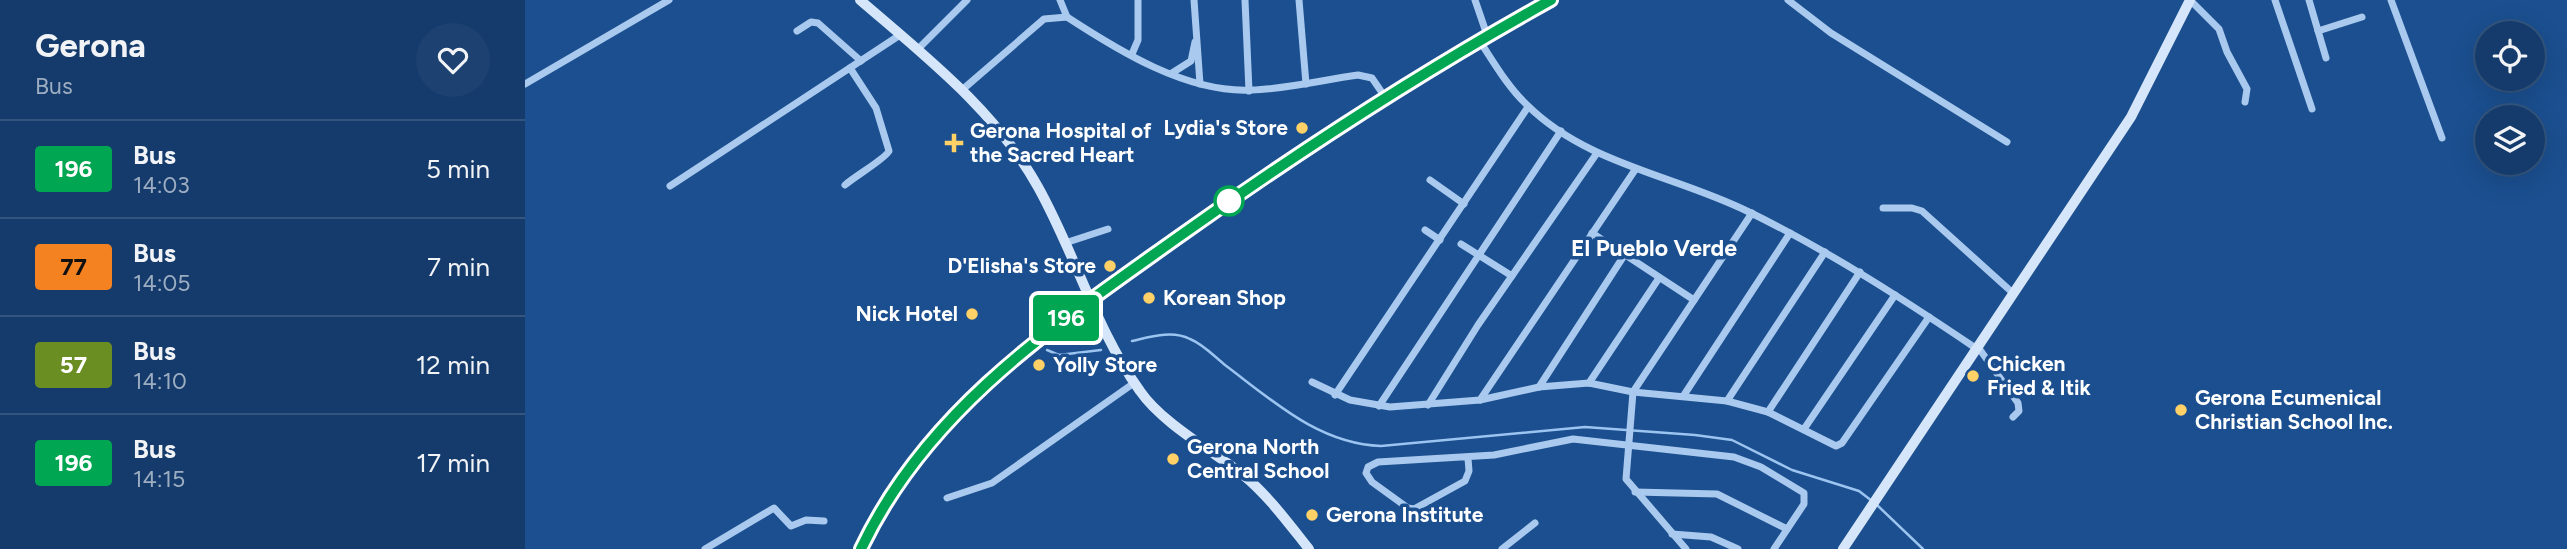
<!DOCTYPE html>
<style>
body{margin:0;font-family:Figtree,sans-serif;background:#1d4271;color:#f1f3f6;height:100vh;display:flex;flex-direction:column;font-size:26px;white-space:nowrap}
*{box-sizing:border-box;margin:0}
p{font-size:23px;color:#9dadc1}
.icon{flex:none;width:38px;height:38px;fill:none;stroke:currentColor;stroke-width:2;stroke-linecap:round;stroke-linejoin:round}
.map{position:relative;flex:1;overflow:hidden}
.side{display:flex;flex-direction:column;background:#143b6b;width:525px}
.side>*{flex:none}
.badge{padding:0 14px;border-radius:5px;font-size:24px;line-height:46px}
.controls{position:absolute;left:1950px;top:21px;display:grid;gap:14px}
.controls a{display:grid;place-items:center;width:70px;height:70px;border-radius:50%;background:#143b6b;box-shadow:0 7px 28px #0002,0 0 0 2px #33557e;font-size:35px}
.map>.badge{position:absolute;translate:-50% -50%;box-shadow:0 0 0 4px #fff}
.round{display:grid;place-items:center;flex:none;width:74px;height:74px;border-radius:37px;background:#1d4271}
.summary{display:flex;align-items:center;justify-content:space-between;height:119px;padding:0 35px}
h1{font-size:33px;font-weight:700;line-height:52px}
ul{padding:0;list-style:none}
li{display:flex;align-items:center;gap:21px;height:98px;padding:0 35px;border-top:2px solid #33557e}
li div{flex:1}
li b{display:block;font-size:26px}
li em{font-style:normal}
li .badge{min-width:77px;font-weight:700;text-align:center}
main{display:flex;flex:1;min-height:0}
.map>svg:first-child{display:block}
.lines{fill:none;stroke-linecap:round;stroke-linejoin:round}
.stream{stroke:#9cc4f0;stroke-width:2.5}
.minor{stroke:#a9c9ee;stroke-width:7}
.secondary{stroke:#d6e6fa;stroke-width:10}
.trunk{stroke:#f8faff;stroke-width:12}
.line-casing{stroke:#fff;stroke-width:16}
.line{stroke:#00a651;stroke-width:10}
.poi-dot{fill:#ffd166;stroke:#1b4f8f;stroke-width:2.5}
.stop-dot{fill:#fff;stroke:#00a651;stroke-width:3.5}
.labels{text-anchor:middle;stroke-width:7;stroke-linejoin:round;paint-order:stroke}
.poi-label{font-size:21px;font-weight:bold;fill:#fff;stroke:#1b4f8f;text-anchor:start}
.neighbourhood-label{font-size:23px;font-weight:bold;fill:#fff;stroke:#1b4f8f}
</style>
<main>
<section class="side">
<div class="summary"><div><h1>Gerona</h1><p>Bus</p></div><a class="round"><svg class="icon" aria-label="heart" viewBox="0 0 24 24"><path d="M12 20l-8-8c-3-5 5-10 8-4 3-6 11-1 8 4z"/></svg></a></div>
<ul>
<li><span class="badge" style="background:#00a651;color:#fff">196</span><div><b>Bus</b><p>14:03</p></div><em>5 min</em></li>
<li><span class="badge" style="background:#f58220;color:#111">77</span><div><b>Bus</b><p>14:05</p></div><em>7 min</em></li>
<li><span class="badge" style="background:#6b8e23;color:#fff">57</span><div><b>Bus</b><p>14:10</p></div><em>12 min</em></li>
<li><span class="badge" style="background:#00a651;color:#fff">196</span><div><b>Bus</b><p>14:15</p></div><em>17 min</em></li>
</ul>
</section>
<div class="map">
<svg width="2042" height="549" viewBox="0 0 2042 549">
<rect width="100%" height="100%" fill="#1b4f8f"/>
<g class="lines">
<g class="stream">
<path d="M607,341C625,337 647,330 665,339C678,344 690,357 700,365C748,401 794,444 856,446L1060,427L1170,435L1207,440L1267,470L1334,491L1347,501"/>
<polyline points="522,350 534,355 576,350"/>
<polyline points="1352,505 1398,549"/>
</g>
<g class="minor">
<polyline points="535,0 542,17"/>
<polyline points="669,0 675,84"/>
<polyline points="720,0 724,91"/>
<polyline points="774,0 781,84"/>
<polyline points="950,0 962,35"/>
<polyline points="1263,0 1306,33 1482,142"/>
<polyline points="1665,0 1694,29 1702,52 1722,89 1720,102"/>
<polyline points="1750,0 1787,109"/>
<polyline points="1784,0 1801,58"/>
<polyline points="1866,0 1917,138"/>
<polyline points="272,31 286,22 293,23 336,61"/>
<polyline points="1793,31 1837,17"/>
<path d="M954,40C968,61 982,86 1001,104C1062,165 1150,175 1224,212C1304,251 1378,299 1452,349"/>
<polyline points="393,49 442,0"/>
<polyline points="607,54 613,40 613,0"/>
<polyline points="647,73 666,61 670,42"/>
<polyline points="0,84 144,0"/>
<path d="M437,90L519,19L542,17C594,51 662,93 726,90C762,89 797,80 833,75L847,78L860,97"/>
<polyline points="905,180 939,204"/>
<path d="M320,185C330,176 360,159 364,151L351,108L325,68"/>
<polyline points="145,186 375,35"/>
<polyline points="1358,208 1387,208 1397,211 1489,294"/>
<polyline points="900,230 915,240"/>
<polyline points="1067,233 1169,300"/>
<polyline points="540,243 583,229"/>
<polyline points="936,244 987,276"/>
<polyline points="1453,347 1493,403 1494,411 1488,417"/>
<polyline points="787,382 825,400 865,407 955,400 1014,387 1064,383 1108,392 1202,401 1243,412 1311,446 1317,443 1404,317"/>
<polyline points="1064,383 1134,278"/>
<polyline points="1014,387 1100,254"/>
<polyline points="810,395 1003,107"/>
<polyline points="1159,395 1265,233"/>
<polyline points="955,400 1110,170"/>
<polyline points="1202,401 1300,252"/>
<polyline points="903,405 953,325 1072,153"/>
<polyline points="854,406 1036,131"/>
<polyline points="1243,412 1335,272"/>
<polyline points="1279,429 1370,295"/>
<polyline points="943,458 944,471 940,481 889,509 883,508 847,482 841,473 843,467 853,462 969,455 1048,439 1209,457 1236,467 1279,493 1279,504 1249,549"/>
<polyline points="1110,492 1192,494 1262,529"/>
<polyline points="422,498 467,483 609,383"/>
<polyline points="1147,534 1186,537 1213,549"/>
<polyline points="180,549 249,508 266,526 281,520 299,521"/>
<polyline points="977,549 1010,523"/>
<polyline points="1161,549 1101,479 1108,392 1227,213"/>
</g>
<g class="secondary">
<path d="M335,0C400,56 471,111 513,187C550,253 571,330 615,391C637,423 686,450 717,474C743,495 764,524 784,549"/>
<polyline points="1318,549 1606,117 1665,0"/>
</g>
<path class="trunk" d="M336,549C403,408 533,323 656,235C776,150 897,70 1026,0"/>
</g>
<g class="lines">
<defs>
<path id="line" d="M336,549C402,409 530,325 652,238C773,152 896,72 1026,0"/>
</defs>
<use href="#line" class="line-casing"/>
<use href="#line" class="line"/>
</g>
<g class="poi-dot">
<circle cx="777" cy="128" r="7"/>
<path d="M425.5 132.5h7v7h7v7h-7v7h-7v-7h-7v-7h7z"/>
<circle cx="585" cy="266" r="7"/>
<circle cx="624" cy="298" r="7"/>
<circle cx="447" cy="314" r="7"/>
<circle cx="514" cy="365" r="7"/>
<circle cx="1448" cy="376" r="7"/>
<circle cx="1656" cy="410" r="7"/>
<circle cx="648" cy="459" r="7"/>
<circle cx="787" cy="515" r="7"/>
</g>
<circle class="stop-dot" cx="704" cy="201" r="14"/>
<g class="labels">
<g class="poi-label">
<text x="763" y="135" text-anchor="end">Lydia's Store</text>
<text x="445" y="138">Gerona Hospital of<tspan x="445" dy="24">the Sacred Heart</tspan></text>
<text x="571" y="273" text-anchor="end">D'Elisha's Store</text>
<text x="638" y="305">Korean Shop</text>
<text x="433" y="321" text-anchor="end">Nick Hotel</text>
<text x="1462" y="371">Chicken<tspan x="1462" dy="24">Fried &amp; Itik</tspan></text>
<text x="528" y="372">Yolly Store</text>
<text x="1670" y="405">Gerona Ecumenical<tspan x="1670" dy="24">Christian School Inc.</tspan></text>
<text x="662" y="454">Gerona North<tspan x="662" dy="24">Central School</tspan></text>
<text x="801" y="522">Gerona Institute</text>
</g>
<g class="neighbourhood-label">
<text x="1129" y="256">El Pueblo Verde</text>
</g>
</g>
</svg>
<div class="controls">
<a><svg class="icon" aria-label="locate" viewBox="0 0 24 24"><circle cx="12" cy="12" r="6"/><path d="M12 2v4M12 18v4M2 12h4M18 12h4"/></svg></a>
<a><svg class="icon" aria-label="layers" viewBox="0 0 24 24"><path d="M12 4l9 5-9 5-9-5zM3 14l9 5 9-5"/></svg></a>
</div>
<b class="badge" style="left:541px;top:318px;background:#00a651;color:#fff">196</b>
</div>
</main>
